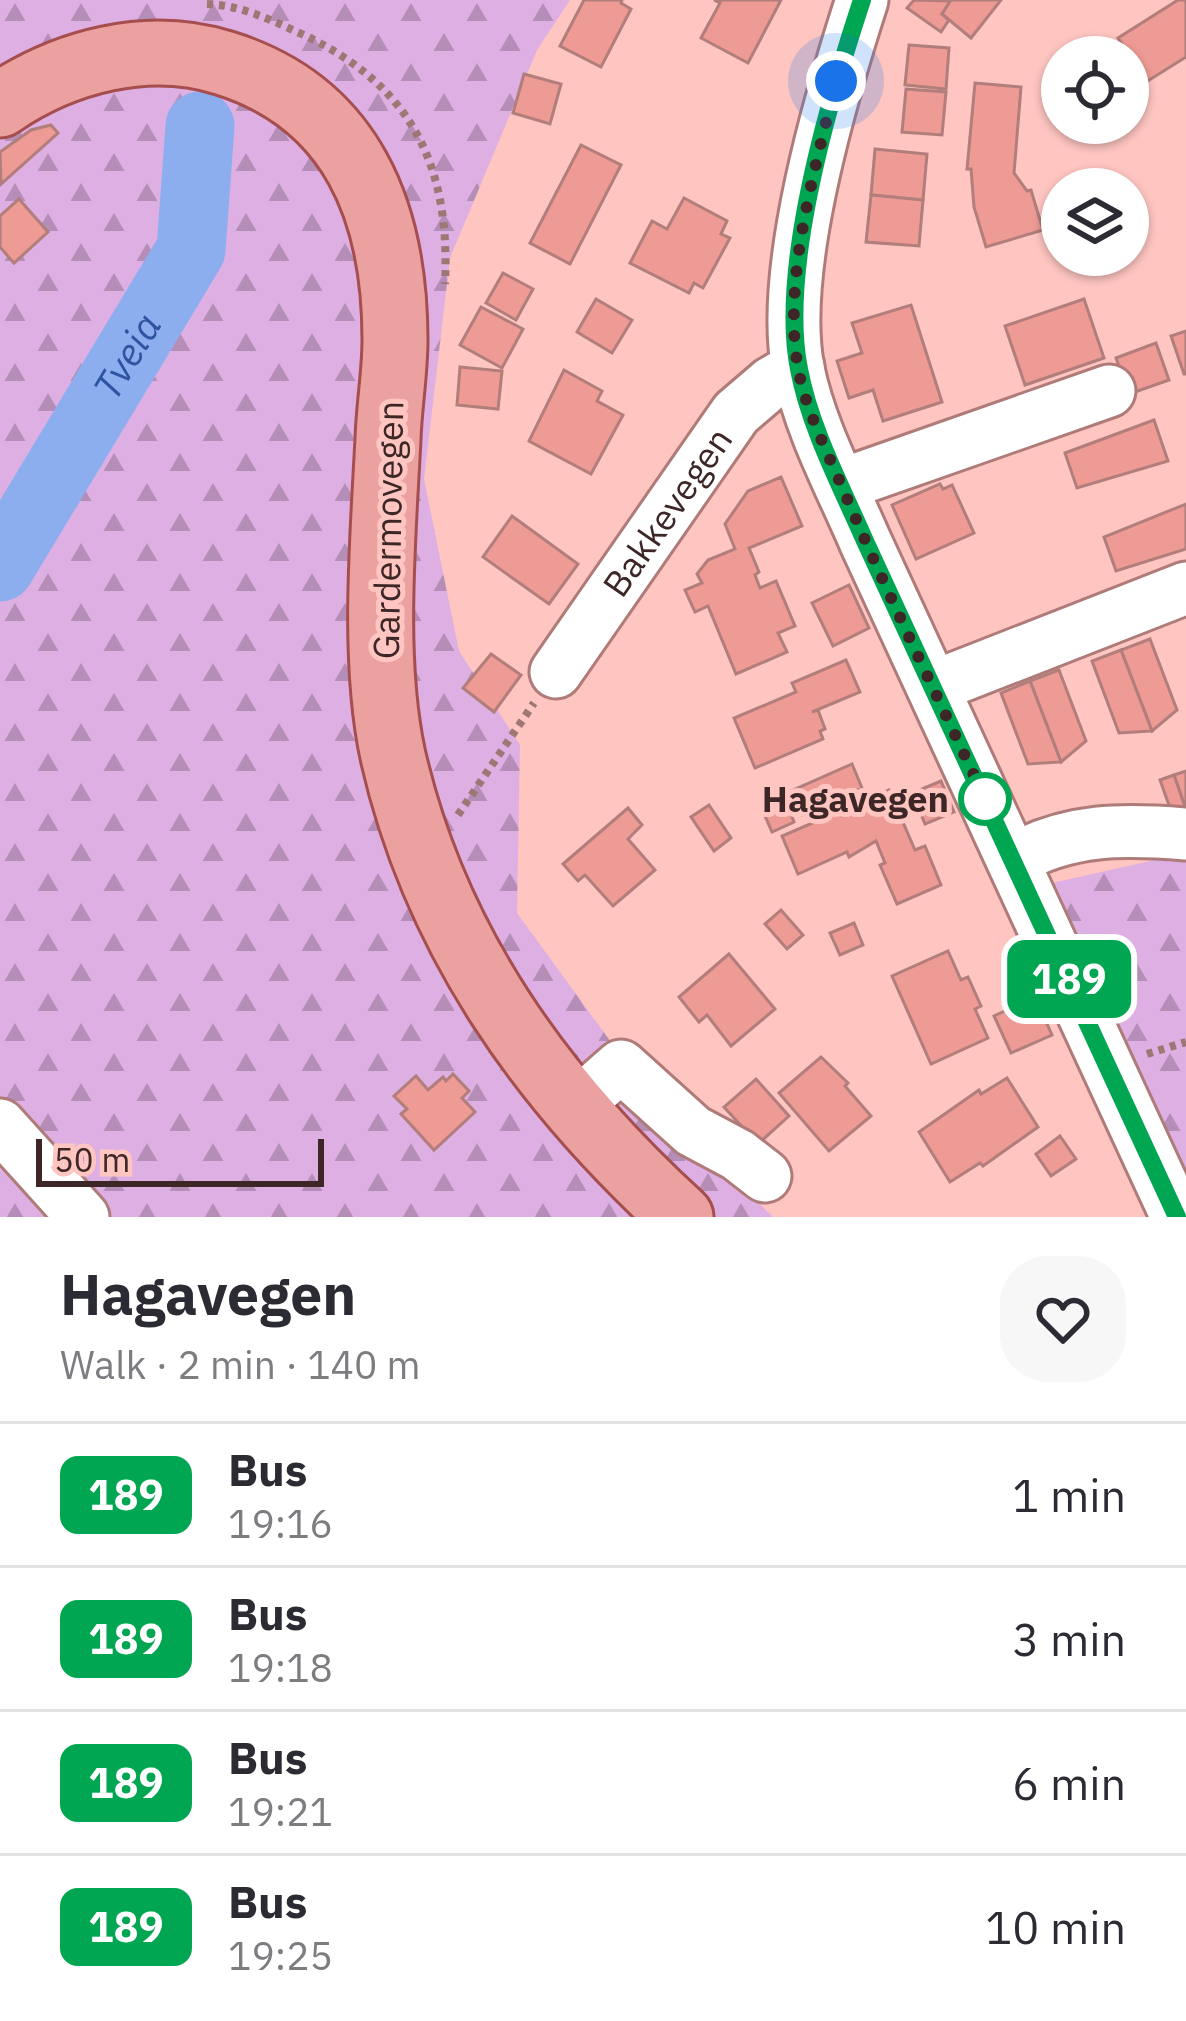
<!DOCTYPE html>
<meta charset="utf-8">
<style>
body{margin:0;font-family:"IBM Plex Sans",sans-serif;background:#f7f7f7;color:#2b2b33;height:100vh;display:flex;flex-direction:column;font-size:45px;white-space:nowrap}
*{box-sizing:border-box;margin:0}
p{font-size:39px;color:#7c7c81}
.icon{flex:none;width:66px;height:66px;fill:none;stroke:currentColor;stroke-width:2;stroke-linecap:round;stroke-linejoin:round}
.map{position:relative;height:1217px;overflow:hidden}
.side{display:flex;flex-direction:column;background:#fff;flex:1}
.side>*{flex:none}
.badge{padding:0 24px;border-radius:18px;font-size:42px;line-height:78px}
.tools{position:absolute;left:1041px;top:36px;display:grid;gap:24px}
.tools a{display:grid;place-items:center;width:108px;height:108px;border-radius:50%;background:#fff;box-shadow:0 3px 9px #0004;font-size:60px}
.scale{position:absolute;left:36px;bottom:30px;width:288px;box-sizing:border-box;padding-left:12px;border:6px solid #3d2726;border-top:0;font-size:33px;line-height:42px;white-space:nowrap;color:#3d2726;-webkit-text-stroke:9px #fec5c1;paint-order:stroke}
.you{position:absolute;width:60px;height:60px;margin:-30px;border:9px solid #fff;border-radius:50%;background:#1a73e8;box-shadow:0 0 0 18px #1a73e833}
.map>.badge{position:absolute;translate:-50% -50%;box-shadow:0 0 0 6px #fff}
.round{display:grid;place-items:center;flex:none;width:126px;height:126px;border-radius:48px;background:#f7f7f7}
.summary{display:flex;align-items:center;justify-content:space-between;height:204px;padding:0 60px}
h1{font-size:57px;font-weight:700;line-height:90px}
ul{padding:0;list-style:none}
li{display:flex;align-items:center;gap:36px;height:144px;padding:0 60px;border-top:3px solid #e1e1e2}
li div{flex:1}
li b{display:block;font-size:45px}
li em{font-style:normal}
li .badge{min-width:132px;font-weight:700;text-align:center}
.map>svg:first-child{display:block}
.forest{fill:url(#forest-firs)}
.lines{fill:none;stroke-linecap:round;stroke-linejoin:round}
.river{stroke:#8caeef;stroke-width:69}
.building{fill:#ee9a95;stroke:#b27e7b;stroke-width:3}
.minor-casing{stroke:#af7b78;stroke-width:57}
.major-casing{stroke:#a64e4d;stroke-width:69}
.path{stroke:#9e7674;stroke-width:8;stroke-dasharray:6 6;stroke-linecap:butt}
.minor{stroke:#fff;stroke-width:51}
.major{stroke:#eca1a1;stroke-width:63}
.line-casing{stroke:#fff;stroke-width:27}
.line{stroke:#00a651;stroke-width:18}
.walk{stroke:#3d2726;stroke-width:12;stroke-dasharray:0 21.6}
.stop-dot{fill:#fff;stroke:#00a651;stroke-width:6}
.labels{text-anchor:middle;stroke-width:10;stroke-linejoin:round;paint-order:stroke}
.street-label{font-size:36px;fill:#3d2726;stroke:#fec5c1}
.stop-label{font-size:36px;font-weight:bold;fill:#3d2726;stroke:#fec5c1;text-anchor:end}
.water-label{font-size:39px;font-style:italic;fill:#2e53a0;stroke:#fec5c1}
</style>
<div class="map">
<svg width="1186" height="1217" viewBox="0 0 1186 1217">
<defs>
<pattern id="forest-firs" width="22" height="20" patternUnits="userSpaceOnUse" patternTransform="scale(3)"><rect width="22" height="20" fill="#ddafe2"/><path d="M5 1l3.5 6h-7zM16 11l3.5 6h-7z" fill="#b48eb7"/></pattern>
</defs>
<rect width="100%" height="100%" fill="#fec5c1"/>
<g class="forest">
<polygon points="0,0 570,0 537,50 450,258 424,479 459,651 520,745 517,913 651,1097 773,1217 0,1217"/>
<polygon points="1186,853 1186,1217 1152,1208 1049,1005 1034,887"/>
</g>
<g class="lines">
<path class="river" id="s1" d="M0,567L191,250L200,126"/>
</g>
<g class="building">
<polygon points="584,0 622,0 621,3 631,9 601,67 560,46"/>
<polygon points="714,0 781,0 748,63 701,38 720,3"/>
<polygon points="914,0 952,1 942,14 949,20 941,32 907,8"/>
<polygon points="951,0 1001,0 971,38 942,14"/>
<polygon points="1178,0 1186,0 1186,57 1146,82 1118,38"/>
<polygon points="909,45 949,48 946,89 905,85"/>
<polygon points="524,74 561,84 550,124 513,113"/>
<polygon points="975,83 1021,87 1014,173 1027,191 1031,190 1043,230 986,247 974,207 971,169 967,169"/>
<polygon points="906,89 946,92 942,135 902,132"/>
<polygon points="51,125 58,133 1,184 0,152 31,130"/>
<polygon points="581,145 621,165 570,264 530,243"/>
<polygon points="875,149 927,154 923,200 871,195"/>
<polygon points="871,195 923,200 919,246 866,242"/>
<polygon points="684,198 727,221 721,234 730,238 703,288 694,283 689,293 630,263 652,221 667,229"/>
<polygon points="19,199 48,232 14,263 0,247 0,216"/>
<polygon points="503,273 533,289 516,320 486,303"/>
<polygon points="596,299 632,320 612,353 577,332"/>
<polygon points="1084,299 1104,358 1025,385 1005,326"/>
<polygon points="911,305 942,402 883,421 873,390 849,398 837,361 862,353 852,323"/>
<polygon points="481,307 523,329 502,368 460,345"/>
<polygon points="1186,331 1186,374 1184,374 1171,336"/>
<polygon points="1156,343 1169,380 1129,394 1116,358"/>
<polygon points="460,367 502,371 498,409 457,405"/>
<polygon points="564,370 602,391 597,401 623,415 591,474 529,441"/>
<polygon points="1154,420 1168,461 1077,488 1065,453"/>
<polygon points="781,477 802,526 749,548 759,572 755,575 760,588 776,581 795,626 778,633 787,652 736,674 708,606 695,612 685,590 702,583 697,574 708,560 735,549 725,524 748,491"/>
<polygon points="940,484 943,489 952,485 974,533 916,559 892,505"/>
<polygon points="1186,504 1186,549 1116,571 1104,537"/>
<polygon points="512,516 578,564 549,604 483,557"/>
<polygon points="849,585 869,628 833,646 812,603"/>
<polygon points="1150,639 1177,710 1152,731 1121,650"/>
<polygon points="1121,650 1152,731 1119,733 1092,661"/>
<polygon points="491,654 521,675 494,712 463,688"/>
<polygon points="846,660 860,692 812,712 818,710 825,729 820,731 823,739 755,768 734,718 796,692 792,683"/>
<polygon points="1059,670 1086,741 1061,762 1030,681"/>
<polygon points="1030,681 1061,762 1028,764 1001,693"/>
<polygon points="852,764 862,788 802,815 791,791"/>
<polygon points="1186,771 1186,810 1174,775"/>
<polygon points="1174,775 1186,810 1175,822 1160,780"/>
<polygon points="941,781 954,812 925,824 912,793"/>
<polygon points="889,790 915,850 925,846 941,885 897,904 880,865 885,863 876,841 849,857 847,852 798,874 782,836"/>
<polygon points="785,799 794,822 772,832 762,809"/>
<polygon points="709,805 731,838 714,851 691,817"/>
<polygon points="628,808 642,825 628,839 655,870 613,906 585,875 578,881 563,864"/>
<polygon points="781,910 803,935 787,949 765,924"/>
<polygon points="854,923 863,945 840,955 830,933"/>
<polygon points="948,951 961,980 968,977 981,1006 975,1009 988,1038 931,1064 892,976"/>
<polygon points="729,954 775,1009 731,1046 707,1015 699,1022 679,997"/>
<polygon points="1035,997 1052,1035 1011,1053 994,1016"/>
<polygon points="821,1057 848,1083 845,1086 871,1116 829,1151 779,1093"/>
<polygon points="453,1074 469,1091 462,1098 475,1112 434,1150 401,1114 407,1109 394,1096 416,1076 428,1090 443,1077 446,1081"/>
<polygon points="1007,1078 1038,1127 983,1166 980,1163 950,1182 919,1132 979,1090 981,1094"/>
<polygon points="756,1079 789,1116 758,1144 724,1107"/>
<polygon points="1060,1136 1076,1159 1051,1176 1036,1154"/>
</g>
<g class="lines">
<defs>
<g id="minor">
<path d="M862,0C831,96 779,270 798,369C810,428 841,485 865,541L1177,1217"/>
<polyline points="841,485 1109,391"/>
<path id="s2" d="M556,672L736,413L771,383L798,367"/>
<polyline points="933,687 1186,588"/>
<path d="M1013,860C1069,828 1124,829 1186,834"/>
<polyline points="573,1108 621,1066 693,1131 738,1155 765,1176"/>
<polyline points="0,1125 83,1217"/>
</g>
<path id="major" d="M0,105C64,61 148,39 224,63C353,103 395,213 395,340C395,373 389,406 388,439C383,538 372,660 393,756C435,941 542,1090 681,1217"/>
</defs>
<use href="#minor" class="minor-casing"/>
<use href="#major" class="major-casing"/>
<g class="path">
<path d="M207,4C238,5 267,18 295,31C408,81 451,161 445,284"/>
<polyline points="458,815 534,703"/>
<polyline points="1147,1054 1186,1042"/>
</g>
<use href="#minor" class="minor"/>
<use href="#major" class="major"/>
</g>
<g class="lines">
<defs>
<path id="line" d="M862,0C830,97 779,269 799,369C810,428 841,486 865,541L1177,1217"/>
</defs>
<use href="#line" class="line-casing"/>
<use href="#line" class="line"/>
<path class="walk" d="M836,81C816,167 782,279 798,368C806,412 829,455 846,496C892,605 945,711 994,819L985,799"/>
</g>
<circle class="stop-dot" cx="985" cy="799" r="24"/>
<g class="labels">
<g class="street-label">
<text dy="13" stroke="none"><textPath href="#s2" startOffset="195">Bakkevegen</textPath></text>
<text transform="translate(388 530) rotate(-89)" y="13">Gardermovegen</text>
</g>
<g class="stop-label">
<text x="949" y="812">Hagavegen</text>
</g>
<g class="water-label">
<text dy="14" stroke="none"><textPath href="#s1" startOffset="246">Tveia</textPath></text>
</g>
</g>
</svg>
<div class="tools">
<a><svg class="icon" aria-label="locate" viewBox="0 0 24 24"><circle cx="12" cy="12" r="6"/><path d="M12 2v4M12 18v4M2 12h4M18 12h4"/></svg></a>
<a><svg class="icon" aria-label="layers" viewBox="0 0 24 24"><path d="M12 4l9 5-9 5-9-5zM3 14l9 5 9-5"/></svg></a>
</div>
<div class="scale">50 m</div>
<div class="you" style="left:836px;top:81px"></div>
<b class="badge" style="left:1069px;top:979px;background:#00a651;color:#fff">189</b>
</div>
<section class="side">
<div class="summary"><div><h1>Hagavegen</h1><p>Walk · 2 min · 140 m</p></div><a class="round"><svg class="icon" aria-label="heart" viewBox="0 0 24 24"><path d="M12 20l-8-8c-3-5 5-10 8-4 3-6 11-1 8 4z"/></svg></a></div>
<ul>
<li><span class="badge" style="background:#00a651;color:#fff">189</span><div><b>Bus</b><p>19:16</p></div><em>1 min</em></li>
<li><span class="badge" style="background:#00a651;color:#fff">189</span><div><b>Bus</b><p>19:18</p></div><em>3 min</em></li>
<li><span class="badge" style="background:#00a651;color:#fff">189</span><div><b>Bus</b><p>19:21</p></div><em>6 min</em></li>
<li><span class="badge" style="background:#00a651;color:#fff">189</span><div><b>Bus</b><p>19:25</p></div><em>10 min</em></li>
</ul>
</section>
